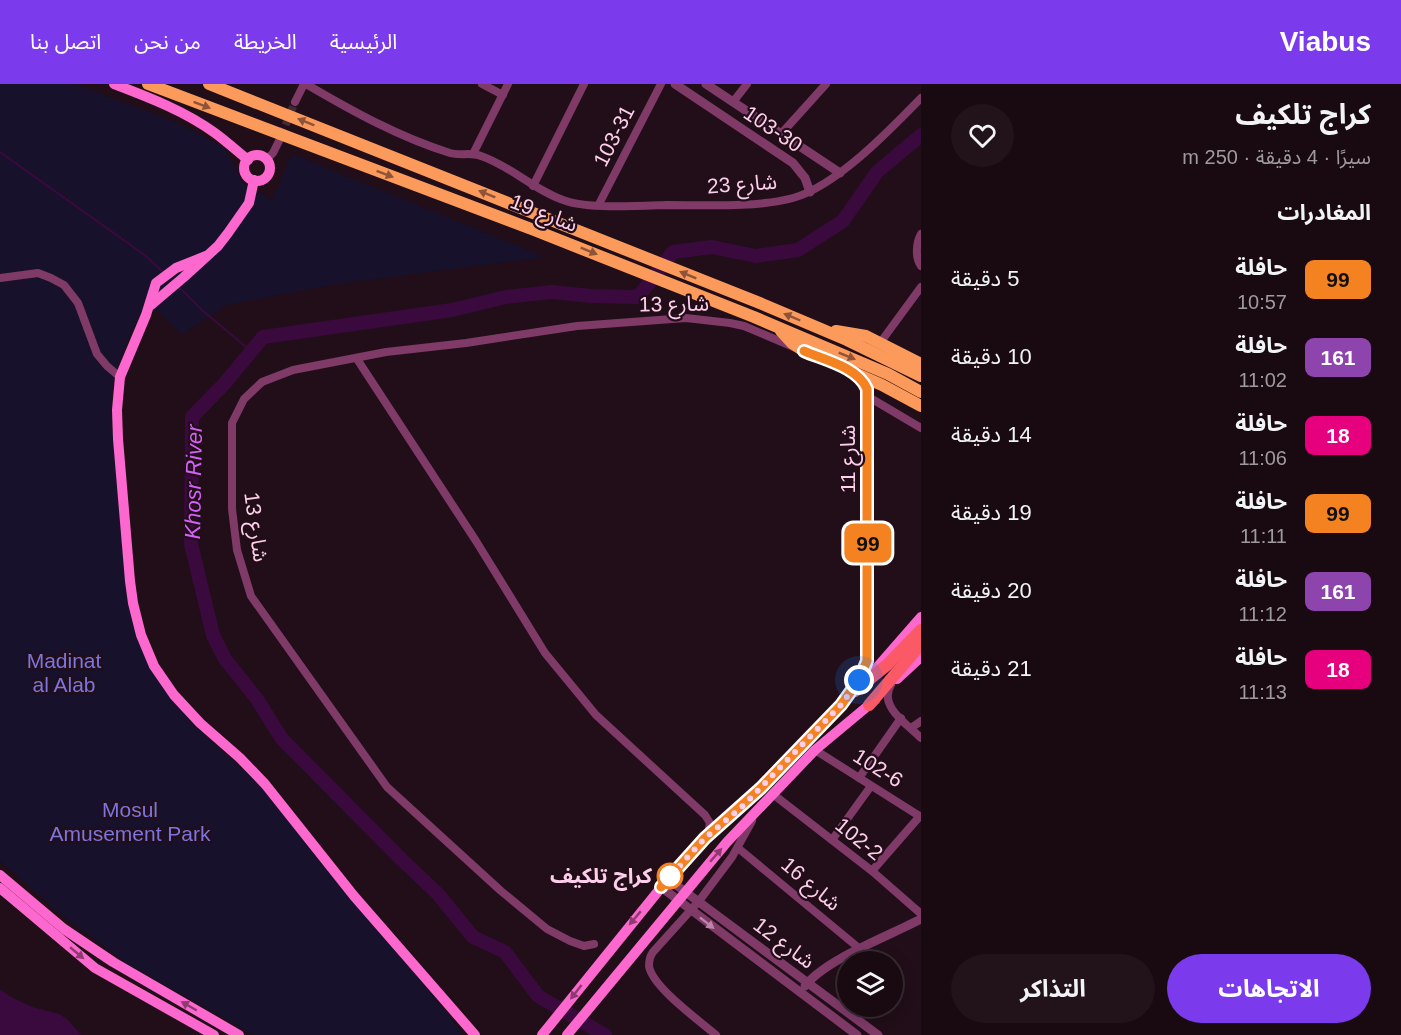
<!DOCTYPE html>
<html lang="ar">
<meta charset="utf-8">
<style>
body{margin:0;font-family:Helvetica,"Noto Sans Arabic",sans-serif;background:#22131b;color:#f1f3f6;direction:rtl;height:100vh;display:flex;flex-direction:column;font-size:22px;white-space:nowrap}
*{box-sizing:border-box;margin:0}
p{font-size:20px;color:#9f9a9f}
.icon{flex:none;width:33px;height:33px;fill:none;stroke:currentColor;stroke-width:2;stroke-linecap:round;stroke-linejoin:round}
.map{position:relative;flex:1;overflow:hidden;direction:ltr}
.panel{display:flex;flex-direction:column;background:#190a12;width:480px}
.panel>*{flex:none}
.badge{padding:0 12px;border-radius:9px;font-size:21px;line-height:39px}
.fabs{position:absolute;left:837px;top:867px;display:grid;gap:12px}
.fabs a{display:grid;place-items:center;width:66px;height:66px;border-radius:50%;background:#190a12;box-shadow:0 3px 15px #0003,0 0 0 2px #372b32;font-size:30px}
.you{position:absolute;width:30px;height:30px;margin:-15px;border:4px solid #fff;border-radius:50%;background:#1a73e8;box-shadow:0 0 0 9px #1a73e833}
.map>.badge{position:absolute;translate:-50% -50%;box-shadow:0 0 0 3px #fff}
h2{padding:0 30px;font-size:22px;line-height:54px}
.round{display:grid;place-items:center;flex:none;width:63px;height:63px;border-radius:32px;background:#22131b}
.summary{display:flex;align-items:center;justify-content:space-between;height:102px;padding:0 30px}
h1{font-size:28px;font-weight:700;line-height:45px}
.primary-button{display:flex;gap:12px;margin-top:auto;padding:12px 30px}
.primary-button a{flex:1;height:69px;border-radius:36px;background:#7c3aed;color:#fff;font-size:24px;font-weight:700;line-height:69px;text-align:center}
.primary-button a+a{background:#22131b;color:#f1f3f6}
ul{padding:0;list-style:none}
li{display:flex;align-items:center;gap:18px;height:78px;padding:0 30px}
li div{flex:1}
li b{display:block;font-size:22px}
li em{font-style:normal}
li .badge{min-width:66px;font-weight:700;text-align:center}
header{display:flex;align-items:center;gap:36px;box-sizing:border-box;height:84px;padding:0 30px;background:#7c3aed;color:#fff}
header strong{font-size:28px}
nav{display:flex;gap:33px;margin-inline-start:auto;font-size:21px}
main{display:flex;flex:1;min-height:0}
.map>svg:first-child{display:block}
.green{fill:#18112b}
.water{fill:#3a0a3e}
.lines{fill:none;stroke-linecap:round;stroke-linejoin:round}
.stream{stroke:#3a0a3e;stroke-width:2}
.river{stroke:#3a0a3e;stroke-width:14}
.minor-tunnel{stroke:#422b38;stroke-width:8;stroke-dasharray:8 4;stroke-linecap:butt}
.minor{stroke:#7f3a68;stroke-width:8}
.tertiary{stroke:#7f3a68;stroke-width:9}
.secondary{stroke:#fc68cd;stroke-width:10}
.primary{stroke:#fb5966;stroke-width:12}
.trunk{stroke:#fb9a5a;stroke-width:12}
.oneway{fill:#8e5439}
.oneway2{fill:#8e3b72}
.oneway3{fill:#be84aa}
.line-casing{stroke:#fff;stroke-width:14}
.line{stroke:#f58220;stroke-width:9}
.walk{stroke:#fecfeb;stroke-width:6;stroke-dasharray:0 10.8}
.stop-dot{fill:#fff;stroke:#f58220;stroke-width:3}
.labels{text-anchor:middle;stroke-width:4.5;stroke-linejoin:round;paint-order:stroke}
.street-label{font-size:21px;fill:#fecfeb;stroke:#210e18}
.park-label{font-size:21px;fill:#7a75e1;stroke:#210e18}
.stop-label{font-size:21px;font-weight:bold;fill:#fecfeb;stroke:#210e18;text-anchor:end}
.water-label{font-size:22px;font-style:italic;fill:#d660fc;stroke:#210e18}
</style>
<header>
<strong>Viabus</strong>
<nav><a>الرئيسية</a><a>الخريطة</a><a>من نحن</a><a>اتصل بنا</a></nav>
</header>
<main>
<section class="panel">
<div class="summary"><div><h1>كراج تلكيف</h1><p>سيرًا · 4 دقيقة · 250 m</p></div><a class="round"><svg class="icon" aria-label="heart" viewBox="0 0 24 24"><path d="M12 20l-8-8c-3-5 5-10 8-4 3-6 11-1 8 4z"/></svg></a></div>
<h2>المغادرات</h2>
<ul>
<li><span class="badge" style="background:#f58220;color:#111">99</span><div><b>حافلة</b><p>10:57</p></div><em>5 دقيقة</em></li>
<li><span class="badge" style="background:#8e44ad;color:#fff">161</span><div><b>حافلة</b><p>11:02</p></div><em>10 دقيقة</em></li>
<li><span class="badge" style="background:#e6007e;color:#fff">18</span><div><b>حافلة</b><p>11:06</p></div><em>14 دقيقة</em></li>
<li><span class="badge" style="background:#f58220;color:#111">99</span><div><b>حافلة</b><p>11:11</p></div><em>19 دقيقة</em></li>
<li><span class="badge" style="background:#8e44ad;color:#fff">161</span><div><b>حافلة</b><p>11:12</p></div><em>20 دقيقة</em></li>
<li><span class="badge" style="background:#e6007e;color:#fff">18</span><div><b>حافلة</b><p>11:13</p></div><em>21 دقيقة</em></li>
</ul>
<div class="primary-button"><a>الاتجاهات</a><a>التذاكر</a></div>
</section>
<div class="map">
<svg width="921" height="951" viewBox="0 0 921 951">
<rect width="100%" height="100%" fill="#210e18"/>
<polygon class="green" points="0,0 75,0 178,39 224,63 243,99 272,116 292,70 545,173 337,200 227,221 182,250 146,217 122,270 112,306 111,331 128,511 168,609 192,639 261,702 459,944 462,951 254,951 126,879 59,829 0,777"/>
<polygon class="water" points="0,905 9,912 32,923 59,930 67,935 81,951 0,951"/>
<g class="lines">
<g class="stream">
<polyline points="0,68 146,172 164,189"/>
<polyline points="179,203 203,227 251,267"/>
</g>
<polyline class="river" points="605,951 538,912 505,868 473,853 438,810 402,776 282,655 257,615 225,575 213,551 191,460 192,333 225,299 263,253 452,226 506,213 552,208 591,212 638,213 673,168 712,163 756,172 798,166 843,137 877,88 921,51"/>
<polyline class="minor-tunnel" points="281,52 295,18"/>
<g class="minor">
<path d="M306,0C352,27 399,53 450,69C460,72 471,68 481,72C511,82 535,107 566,117C589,125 639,122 666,121C704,121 756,124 793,114C836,102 889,47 921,14"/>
<polyline points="482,0 503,11"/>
<polyline points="295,18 304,0"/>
<polyline points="733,18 747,0"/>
<polyline points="781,50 826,0"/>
<polyline points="473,70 508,0"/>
<polyline points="267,75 273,69 279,57"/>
<polyline points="533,102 584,0"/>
<polyline points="599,120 661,0"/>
<path d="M921,150C916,159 915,174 921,182"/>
<polyline points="0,194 38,189 51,194 64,201 78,219 97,270 107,282 120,293"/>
<polyline points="880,259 921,203"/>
<polyline points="357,275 476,457 545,569 596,631 705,731 710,739 708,750"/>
<polyline points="867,312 921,344"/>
<path d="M891,601C878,622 907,640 921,654"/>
<polyline points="911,644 921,637"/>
<polyline points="815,666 921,733"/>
<polyline points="859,694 901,634"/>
<polyline points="774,711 872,787 920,829"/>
<polyline points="832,756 871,702"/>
<polyline points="738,764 860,865"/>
<polyline points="872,787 920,732"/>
<polyline points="594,860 584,862 570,857 547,845 501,807 387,703 251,512 237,466 232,425 232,339 244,315 262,298 293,286 386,268 466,259 577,242 686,234 730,239 744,242 850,287 864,298 867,312 868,564 867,577 854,603"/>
<path d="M716,951C700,937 652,903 649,882C649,876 650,872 653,868L699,817L732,773L752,737"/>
</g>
<g class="tertiary">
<polyline points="675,0 793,79 805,94 810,108"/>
<polyline points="706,0 840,89"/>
<polyline points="668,795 878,951"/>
<polyline points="661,803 857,951"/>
<path d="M805,902C826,875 889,852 921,835"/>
</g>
<g class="secondary">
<path d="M114,0C148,13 185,27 215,49C226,57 237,67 248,76"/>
<circle cx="257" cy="84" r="13"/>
<polyline points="206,172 176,184 156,199 146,231 120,293 117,326 118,355 130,497 133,519 141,551 154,582 174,611 200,639 240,674 265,700 354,812 475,951"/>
<polyline points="151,221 184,193 218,162 228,149 249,119 254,96"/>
<polyline points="873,588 921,533"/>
<polyline points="897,595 921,573"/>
<polyline points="0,791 64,845 113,878 239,951"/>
<polyline points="0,804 95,884 214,951"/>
<polyline points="542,951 668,795 705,754 761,704 860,601"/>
<polyline points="567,951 727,758 815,666 875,616"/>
</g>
<g class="primary">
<polyline points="855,607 887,581 921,546"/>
<polyline points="869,621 921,560"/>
</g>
<g class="trunk">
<polyline points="148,0 534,146 754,233 888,290 921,308"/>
<polyline points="209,0 762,220 847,256 921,292"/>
<polyline points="781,247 792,259 804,267"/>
<polyline points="836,247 866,252 921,280"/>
<polyline points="850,287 882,301 921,322"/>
</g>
</g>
<defs><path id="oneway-solid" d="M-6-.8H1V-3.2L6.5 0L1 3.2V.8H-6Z" transform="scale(1.5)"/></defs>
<g class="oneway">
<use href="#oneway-solid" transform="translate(202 21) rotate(21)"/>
<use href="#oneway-solid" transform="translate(306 38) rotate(-158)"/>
<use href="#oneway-solid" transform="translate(385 90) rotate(21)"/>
<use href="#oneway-solid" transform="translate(487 110) rotate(-158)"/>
<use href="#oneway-solid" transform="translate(589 167) rotate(22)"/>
<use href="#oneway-solid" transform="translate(688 191) rotate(-158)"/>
<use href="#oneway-solid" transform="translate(792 233) rotate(-157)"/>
<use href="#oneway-solid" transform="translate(847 272) rotate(22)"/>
</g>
<g class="oneway2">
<use href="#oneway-solid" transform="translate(716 771) rotate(-49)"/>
<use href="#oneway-solid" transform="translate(635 834) rotate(130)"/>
<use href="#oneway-solid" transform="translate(77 869) rotate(40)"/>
<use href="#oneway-solid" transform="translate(576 908) rotate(128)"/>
<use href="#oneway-solid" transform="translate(189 922) rotate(-150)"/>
</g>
<use class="oneway3" href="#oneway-solid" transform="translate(707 839) rotate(38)"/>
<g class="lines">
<defs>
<path id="line" d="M661,803L705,754L761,704L841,621L859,596L867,577V305C858,283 824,276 804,267"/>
</defs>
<use href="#line" class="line-casing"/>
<use href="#line" class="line"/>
<polyline class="walk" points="670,792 668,795 705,754 745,720 793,670 841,621 859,596"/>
</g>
<circle class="stop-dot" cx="670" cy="792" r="12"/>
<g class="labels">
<g class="street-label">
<text transform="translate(773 45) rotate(34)" y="7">103-30</text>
<text transform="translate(614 52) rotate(-63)" y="7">103-31</text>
<text transform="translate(742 100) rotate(-4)" y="7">شارع 23</text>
<text transform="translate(544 129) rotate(21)" y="7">شارع 19</text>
<text transform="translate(674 220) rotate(-1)" y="7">شارع 13</text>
<text transform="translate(848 375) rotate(-90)" y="7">شارع 11</text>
<text transform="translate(256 443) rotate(82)" y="7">شارع 13</text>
<text transform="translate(878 684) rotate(32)" y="7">102-6</text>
<text transform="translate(859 755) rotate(39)" y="7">102-2</text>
<text transform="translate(811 800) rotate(40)" y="7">شارع 16</text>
<text transform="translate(784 859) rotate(37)" y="7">شارع 12</text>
</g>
<g class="park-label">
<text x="64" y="584">Madinat<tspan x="64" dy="24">al Alab</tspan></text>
<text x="130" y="733">Mosul<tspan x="130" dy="24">Amusement Park</tspan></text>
</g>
<g class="stop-label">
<text x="652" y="799">كراج تلكيف</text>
</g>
<g class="water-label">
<text transform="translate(193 398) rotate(-89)" y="8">Khosr River</text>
</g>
</g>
</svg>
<div class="fabs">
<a><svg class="icon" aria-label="layers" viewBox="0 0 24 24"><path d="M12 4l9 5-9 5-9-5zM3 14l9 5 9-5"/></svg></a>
</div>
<div class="you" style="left:859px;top:596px"></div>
<b class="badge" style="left:868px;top:459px;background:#f58220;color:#111">99</b>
</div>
</main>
